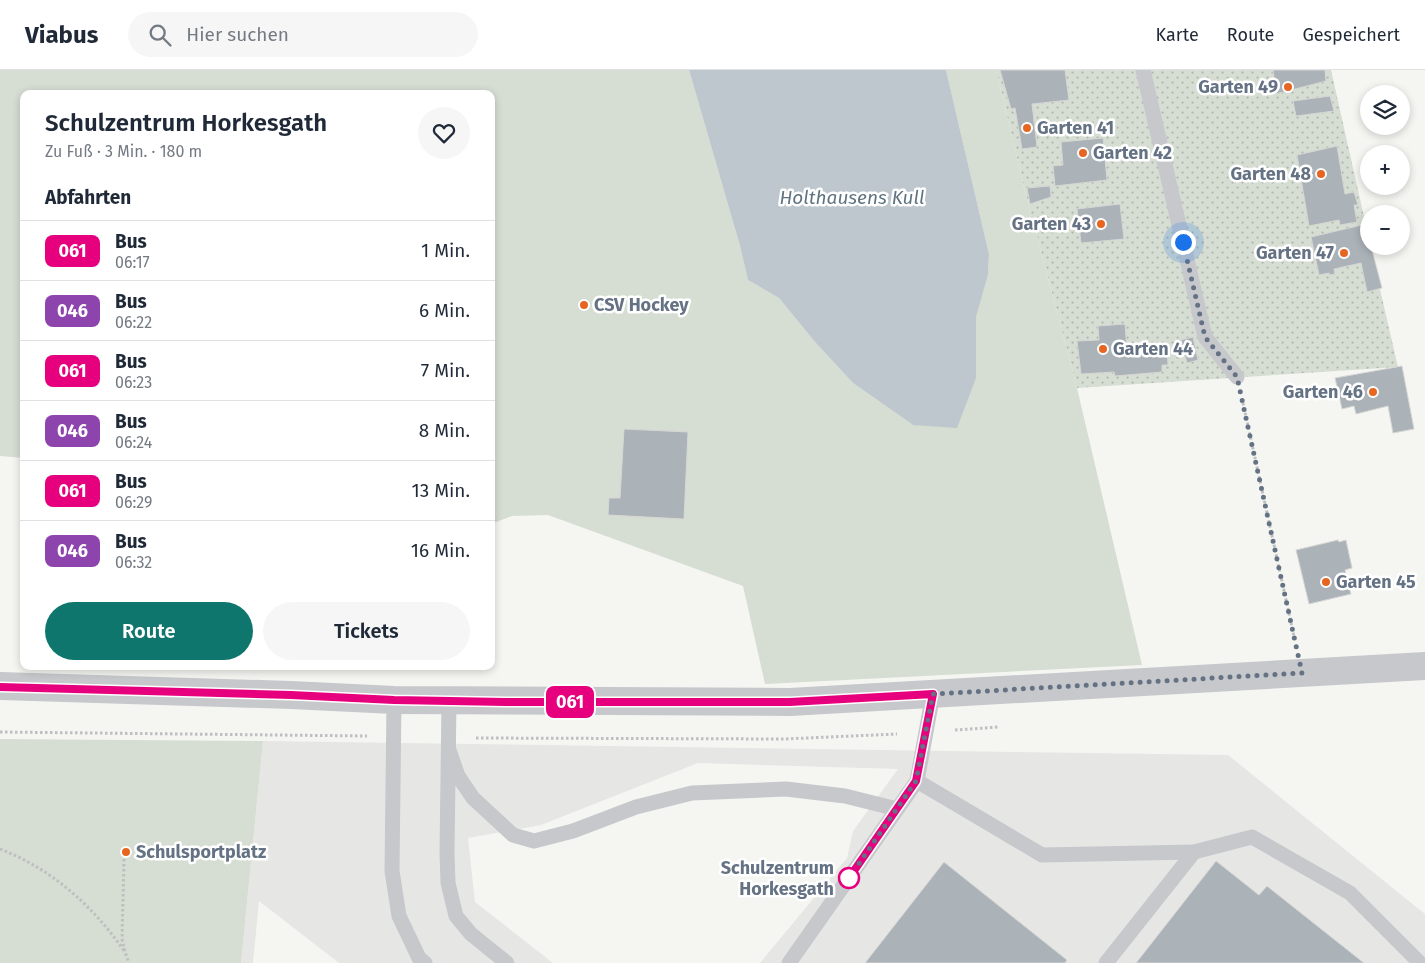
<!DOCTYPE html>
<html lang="de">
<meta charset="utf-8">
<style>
body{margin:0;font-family:"Fira Sans",sans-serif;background:#f6f6f7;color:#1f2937;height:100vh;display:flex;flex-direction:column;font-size:19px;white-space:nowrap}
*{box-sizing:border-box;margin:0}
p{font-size:16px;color:#747a83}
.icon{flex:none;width:28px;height:28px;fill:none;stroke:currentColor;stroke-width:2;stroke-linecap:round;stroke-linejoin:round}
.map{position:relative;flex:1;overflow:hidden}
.panel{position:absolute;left:20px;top:20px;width:475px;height:580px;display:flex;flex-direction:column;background:#fff;border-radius:10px;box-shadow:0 2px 8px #0003}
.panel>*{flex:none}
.badge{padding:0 10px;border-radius:8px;font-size:18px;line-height:32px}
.buttons{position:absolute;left:1360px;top:15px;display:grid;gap:10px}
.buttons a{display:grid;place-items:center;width:50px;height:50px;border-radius:50%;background:#fff;box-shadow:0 2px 8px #0003;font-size:25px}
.you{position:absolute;width:25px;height:25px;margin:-12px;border:4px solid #fff;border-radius:50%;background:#1a73e8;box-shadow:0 0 0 8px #1a73e833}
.map>.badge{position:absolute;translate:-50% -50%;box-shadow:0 0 0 2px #fff}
h2{padding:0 25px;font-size:19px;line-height:45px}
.round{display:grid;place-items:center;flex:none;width:52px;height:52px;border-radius:26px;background:#f6f6f7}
.summary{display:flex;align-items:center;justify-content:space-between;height:85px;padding:0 25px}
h1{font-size:24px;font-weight:600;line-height:38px}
.primary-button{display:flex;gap:10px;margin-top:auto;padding:10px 25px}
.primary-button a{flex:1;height:58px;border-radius:30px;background:#0f766e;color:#fff;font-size:20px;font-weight:600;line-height:58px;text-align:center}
.primary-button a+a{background:#f6f6f7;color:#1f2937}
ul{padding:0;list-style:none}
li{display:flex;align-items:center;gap:15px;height:60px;padding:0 25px;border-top:1px solid #e0e1e3}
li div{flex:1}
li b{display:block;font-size:19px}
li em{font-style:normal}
li .badge{min-width:55px;font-weight:700;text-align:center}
header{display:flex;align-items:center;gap:30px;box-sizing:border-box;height:70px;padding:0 25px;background:#fff;border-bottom:1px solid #e0e1e3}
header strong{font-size:24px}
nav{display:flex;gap:28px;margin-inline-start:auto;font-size:18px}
.search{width:350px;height:45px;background:#f6f6f7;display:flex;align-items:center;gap:12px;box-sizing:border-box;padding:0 18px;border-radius:28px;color:#747a83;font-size:19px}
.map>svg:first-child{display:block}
.built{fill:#e6e7e5}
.grass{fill:url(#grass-dots)}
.park{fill:#d6ddd3}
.water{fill:#bec7cd}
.building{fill:#abb2b8;stroke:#d7d7d5}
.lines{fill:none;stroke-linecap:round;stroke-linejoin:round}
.path{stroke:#bdbfc1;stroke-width:3;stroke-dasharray:2.5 2.5;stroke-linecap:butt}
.service{stroke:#c6c8cc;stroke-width:15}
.minor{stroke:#c6c8cc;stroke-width:28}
.line-casing{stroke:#fff;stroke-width:11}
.line{stroke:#e6007e;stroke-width:8}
.walk{stroke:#647284;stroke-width:5;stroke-dasharray:0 9}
.poi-dot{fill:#e66521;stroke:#fff;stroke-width:2}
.stop-dot{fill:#fff;stroke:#e6007e;stroke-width:2.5}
.labels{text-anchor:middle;stroke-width:5;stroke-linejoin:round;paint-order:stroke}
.poi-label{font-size:18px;font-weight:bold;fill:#647284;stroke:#fff;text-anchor:start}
.stop-label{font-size:18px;font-weight:bold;fill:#647284;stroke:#fff;text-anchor:end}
.water-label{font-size:19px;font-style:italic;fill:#5f7480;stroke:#fff}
</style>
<header>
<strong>Viabus</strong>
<div class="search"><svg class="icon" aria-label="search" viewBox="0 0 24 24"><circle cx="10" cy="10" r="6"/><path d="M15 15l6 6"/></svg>Hier suchen</div>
<nav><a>Karte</a><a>Route</a><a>Gespeichert</a></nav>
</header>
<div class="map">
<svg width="1425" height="893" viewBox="0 0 1425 893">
<defs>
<pattern id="grass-dots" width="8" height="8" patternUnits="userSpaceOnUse" patternTransform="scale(1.25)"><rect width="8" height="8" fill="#d6ddd3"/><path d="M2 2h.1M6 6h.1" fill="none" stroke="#b1b8b1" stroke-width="1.8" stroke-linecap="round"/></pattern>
</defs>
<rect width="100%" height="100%" fill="#f5f6f2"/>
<polygon class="built" points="263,671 1228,685 1425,844 1425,893 1364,893 1267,816 1259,825 1216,792 1136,893 1065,893 1067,890 944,793 865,893 760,893 847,788 853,761 898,699 698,693 541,755 468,768 475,832 553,893 339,893 259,831 253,893 241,893"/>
<polygon class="grass" points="996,0 1331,0 1369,169 1369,176 1370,176 1398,297 1077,318 1023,113"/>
<g class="park">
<polygon points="0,0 689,0 740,176 748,210 779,228 815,272 853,313 913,355 976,308 976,246 988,205 989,184 946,0 996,0 1023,113 1077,318 1142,595 765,614 743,516 548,445 512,446 491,454 491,24 24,24 24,388 0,386"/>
<polygon points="0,669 263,671 241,893 0,893"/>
</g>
<polygon class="water" points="689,0 946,0 989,184 988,205 976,247 976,308 957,358 913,355 853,313 815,272 779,228 748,210 740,176"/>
<g class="building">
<polygon points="1000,0 1065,0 1069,30 1032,34 1037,77 1022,79 1015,38 1011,39"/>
<polygon points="1273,0 1325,0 1326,11 1276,24"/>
<polygon points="1330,26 1334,41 1296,46 1293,31"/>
<polygon points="1103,68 1107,110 1055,116 1053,96 1063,95 1061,72"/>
<polygon points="1337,76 1345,124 1354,122 1358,135 1354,135 1357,152 1340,155 1339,150 1309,156 1297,85"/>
<polygon points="1050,116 1051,127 1030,134 1027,118"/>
<polygon points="1120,134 1124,169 1081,173 1077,139"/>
<polygon points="1366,154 1369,166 1369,176 1371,176 1382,218 1367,222 1361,193 1334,199 1335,204 1330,205 1329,203 1319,205 1311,167"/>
<polygon points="1125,254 1127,281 1167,277 1168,295 1162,295 1162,302 1115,306 1114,302 1081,304 1077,271 1099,270 1098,256"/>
<polygon points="1193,267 1198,290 1187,293 1181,270"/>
<polygon points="1402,296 1414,359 1393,363 1388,336 1356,344 1354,336 1342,339 1335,308"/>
<polygon points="624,359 688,362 684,449 608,445 609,428 620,428"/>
<polygon points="1338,470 1339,472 1346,470 1352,498 1345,500 1351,524 1309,534 1296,480"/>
<polygon points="1216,791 1259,825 1267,816 1364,893 1136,893"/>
<polygon points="944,792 1067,890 1065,893 865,893"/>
</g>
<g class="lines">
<g class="path">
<polyline points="1243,333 1295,571"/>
<polyline points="955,660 999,657"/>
<polyline points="0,662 367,666"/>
<polyline points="476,668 784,669 897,664"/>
<path d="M0,779C52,799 93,836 125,882"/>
<polyline points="124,789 122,869 125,882 129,893"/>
</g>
<g class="service">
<polyline points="1143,0 1205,267 1237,307"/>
<polyline points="394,630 392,801 399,846 419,888 425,893"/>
<polyline points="449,631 447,783 448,813 456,846 471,864 507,893"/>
<polyline points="449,680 458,706 473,728 513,765 534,771 573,761 636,737 692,723 786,719 845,726 897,739"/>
<polyline points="917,711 1042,785 1194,782"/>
<polyline points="789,893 917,711 933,624"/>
<polyline points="1106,893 1194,782 1252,767 1350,823 1420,893"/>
</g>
<polyline class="minor" points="0,616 291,625 394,630 790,632 1425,596"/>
</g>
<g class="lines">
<defs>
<polyline id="line" points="0,617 291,625 394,630 506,632 790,632 933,624 916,711 849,808"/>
</defs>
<use href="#line" class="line-casing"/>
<use href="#line" class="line"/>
<polyline class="walk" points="849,808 916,711 933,624 1302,603 1237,307 1205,267 1183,172"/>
</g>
<g class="poi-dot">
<circle cx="1288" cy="17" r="5"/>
<circle cx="1027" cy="58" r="5"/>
<circle cx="1083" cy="83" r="5"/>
<circle cx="1321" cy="104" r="5"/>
<circle cx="1101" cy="154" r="5"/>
<circle cx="1344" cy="183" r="5"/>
<circle cx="584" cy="235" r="5"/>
<circle cx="1103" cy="279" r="5"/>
<circle cx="1373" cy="322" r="5"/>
<circle cx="1326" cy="512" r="5"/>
<circle cx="126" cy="782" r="5"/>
</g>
<circle class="stop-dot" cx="849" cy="808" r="10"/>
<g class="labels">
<g class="poi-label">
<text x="1278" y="23" text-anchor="end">Garten 49</text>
<text x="1037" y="64">Garten 41</text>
<text x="1093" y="89">Garten 42</text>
<text x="1311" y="110" text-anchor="end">Garten 48</text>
<text x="1091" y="160" text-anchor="end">Garten 43</text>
<text x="1334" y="189" text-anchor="end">Garten 47</text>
<text x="594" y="241">CSV Hockey</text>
<text x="1113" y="285">Garten 44</text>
<text x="1363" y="328" text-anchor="end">Garten 46</text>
<text x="1336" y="518">Garten 45</text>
<text x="136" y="788">Schulsportplatz</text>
</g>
<g class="stop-label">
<text x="834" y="804">Schulzentrum<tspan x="834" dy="21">Horkesgath</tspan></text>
</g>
<g class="water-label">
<text x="852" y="134">Holthausens Kull</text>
</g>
</g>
</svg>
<div class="buttons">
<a><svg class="icon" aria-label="layers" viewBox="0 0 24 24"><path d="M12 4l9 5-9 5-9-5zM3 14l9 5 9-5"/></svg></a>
<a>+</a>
<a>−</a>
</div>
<div class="you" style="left:1183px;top:172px"></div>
<b class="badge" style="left:570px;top:632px;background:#e6007e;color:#fff">061</b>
<section class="panel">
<div class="summary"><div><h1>Schulzentrum Horkesgath</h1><p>Zu Fuß · 3 Min. · 180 m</p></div><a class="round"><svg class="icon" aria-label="heart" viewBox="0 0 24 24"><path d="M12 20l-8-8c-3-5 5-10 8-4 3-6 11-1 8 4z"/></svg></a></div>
<h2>Abfahrten</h2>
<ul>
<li><span class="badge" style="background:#e6007e;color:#fff">061</span><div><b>Bus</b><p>06:17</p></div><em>1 Min.</em></li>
<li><span class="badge" style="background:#8e44ad;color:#fff">046</span><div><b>Bus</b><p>06:22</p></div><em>6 Min.</em></li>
<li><span class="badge" style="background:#e6007e;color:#fff">061</span><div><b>Bus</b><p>06:23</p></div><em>7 Min.</em></li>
<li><span class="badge" style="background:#8e44ad;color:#fff">046</span><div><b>Bus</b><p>06:24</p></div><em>8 Min.</em></li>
<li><span class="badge" style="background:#e6007e;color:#fff">061</span><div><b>Bus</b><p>06:29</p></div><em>13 Min.</em></li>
<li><span class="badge" style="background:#8e44ad;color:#fff">046</span><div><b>Bus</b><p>06:32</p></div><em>16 Min.</em></li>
</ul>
<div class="primary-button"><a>Route</a><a>Tickets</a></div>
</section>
</div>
